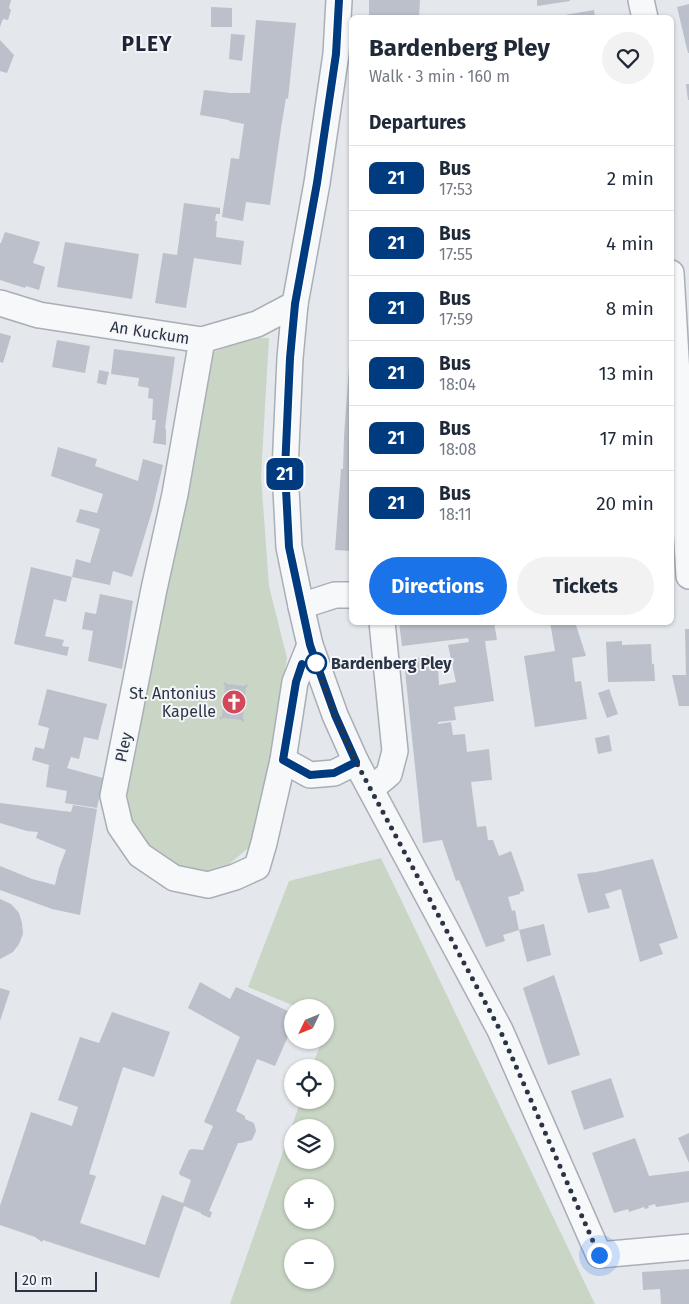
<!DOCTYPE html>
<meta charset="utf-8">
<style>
body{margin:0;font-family:"Fira Sans",sans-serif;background:#f2f2f3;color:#1f2937;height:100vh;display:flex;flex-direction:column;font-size:19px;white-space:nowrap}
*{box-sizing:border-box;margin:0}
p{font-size:16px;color:#747a83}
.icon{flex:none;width:28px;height:28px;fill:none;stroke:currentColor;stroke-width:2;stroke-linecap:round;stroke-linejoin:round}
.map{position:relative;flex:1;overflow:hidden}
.panel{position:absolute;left:349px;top:15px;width:325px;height:610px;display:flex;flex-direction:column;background:#fff;border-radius:8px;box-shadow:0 1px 4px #0004}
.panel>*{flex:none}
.badge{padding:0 10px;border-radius:8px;font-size:18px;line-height:32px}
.needle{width:32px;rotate:227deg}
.controls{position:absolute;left:284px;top:999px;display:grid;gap:10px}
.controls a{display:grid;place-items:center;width:50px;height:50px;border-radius:50%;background:#fff;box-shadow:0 1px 4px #0004;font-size:25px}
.scale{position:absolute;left:15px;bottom:12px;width:82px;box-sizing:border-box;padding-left:5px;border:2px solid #2b3445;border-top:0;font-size:14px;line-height:18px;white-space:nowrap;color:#2b3445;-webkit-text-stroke:4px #f4f6f9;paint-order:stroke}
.you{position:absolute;width:25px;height:25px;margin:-12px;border:4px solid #fff;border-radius:50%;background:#1a73e8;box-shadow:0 0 0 8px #1a73e833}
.map>.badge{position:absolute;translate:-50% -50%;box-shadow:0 0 0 2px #fff}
h2{padding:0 20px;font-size:19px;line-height:45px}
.round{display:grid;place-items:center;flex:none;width:52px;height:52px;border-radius:26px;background:#f2f2f3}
.headline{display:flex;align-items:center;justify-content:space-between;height:85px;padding:0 20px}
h1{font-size:24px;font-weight:700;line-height:38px}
.cta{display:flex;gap:10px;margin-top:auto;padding:10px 20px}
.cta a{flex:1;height:58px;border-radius:30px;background:#1a73e8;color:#fff;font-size:20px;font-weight:700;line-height:58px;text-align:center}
.cta a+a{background:#f2f2f3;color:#1f2937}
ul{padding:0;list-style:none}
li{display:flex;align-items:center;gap:15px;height:65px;padding:0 20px;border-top:1px solid #e0e1e3}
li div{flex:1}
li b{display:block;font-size:19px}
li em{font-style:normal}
li .badge{min-width:55px;font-weight:700;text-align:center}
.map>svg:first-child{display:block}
.green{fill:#c9d6c5;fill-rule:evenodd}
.building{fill:#bbc0ca}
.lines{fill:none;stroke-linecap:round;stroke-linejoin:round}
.street-casing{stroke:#a9aeb7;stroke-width:28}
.street{stroke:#f7f8fa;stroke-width:25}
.line-casing{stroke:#fff;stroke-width:11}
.line{stroke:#003b80;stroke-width:8}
.walk{stroke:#2b3445;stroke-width:5;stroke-dasharray:0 9}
.stop-dot{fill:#fff;stroke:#003b80;stroke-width:2.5}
.labels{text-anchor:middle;stroke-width:4;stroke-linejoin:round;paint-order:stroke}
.street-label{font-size:16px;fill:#2b3445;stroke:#f4f6f9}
.stop-label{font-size:16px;font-weight:bold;fill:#2b3445;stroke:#f4f6f9;text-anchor:start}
.poi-label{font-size:16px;fill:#2b3445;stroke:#f4f6f9;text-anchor:end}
.district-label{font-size:21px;font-weight:bold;letter-spacing:1px;fill:#1d2536;stroke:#f4f6f9}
</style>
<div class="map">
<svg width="689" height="1304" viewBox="0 0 689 1304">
<rect width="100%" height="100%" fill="#e4e7ec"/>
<g class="green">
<polygon points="249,338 269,338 261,476 269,586 287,658 270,757 252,845 229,864 202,872 177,870 147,850 130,822 127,791 208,362 214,352"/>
<path d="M381,858L592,1298L595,1304H230L301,1100H325V1068L312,1067L322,1040H325V1030L328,1021L325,1019V1008L297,1007L248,987L289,881ZM292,1128H325V1160H292ZM292,1188H325V1220H292ZM292,1248H325V1280H292Z"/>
</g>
<g class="building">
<polygon points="0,0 11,0 9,8 11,10 8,20 3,19 0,27"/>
<polygon points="369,0 420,0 419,18 369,18"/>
<polygon points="537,0 570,0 570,1 537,6"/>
<polygon points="689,4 689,53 688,53 677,7"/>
<polygon points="211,7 232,8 232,27 211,27"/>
<polygon points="594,10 595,18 566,18 565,15"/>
<polygon points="256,20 296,23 288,99 286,98 281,128 270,205 246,202 243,221 222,217 231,158 239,159 244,124 229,121 229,120 200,115 204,90 231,93 250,93"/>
<polygon points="231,34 245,35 242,61 229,59"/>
<polygon points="0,40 14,55 7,73 0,71"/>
<polygon points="686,84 689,84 689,100 688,100"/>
<polygon points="184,203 220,208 220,214 216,214 215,221 217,221 216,237 244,241 241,265 194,258 186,308 155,303 163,253 177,255"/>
<polygon points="5,232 40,242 33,263 45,267 39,290 26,286 25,288 0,280 0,243 1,243"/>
<polygon points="65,242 139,254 132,299 57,287"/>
<polygon points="0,333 11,336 3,363 0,362"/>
<polygon points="57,340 90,346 85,373 52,367"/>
<polygon points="114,349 175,357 165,428 166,429 166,445 153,443 156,420 152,420 153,399 148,398 149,388 138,386 139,378 111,374"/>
<polygon points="350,353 351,353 351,551 335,550 341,469 343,469 344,436"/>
<polygon points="99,370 109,372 106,385 97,383"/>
<polygon points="58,447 97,459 95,466 138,481 143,459 163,465 152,511 132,577 113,571 110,585 72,577 76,559 90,563 100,529 76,522 80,509 97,513 103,494 51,476"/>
<polygon points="31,567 72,577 66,602 54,599 45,636 64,640 62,646 69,647 67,656 14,644"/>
<polygon points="100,594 133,601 122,669 88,661 93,631 82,629 85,612 96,614"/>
<polygon points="399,622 494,622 497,640 485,641 494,701 454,707 456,720 438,722 438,724 451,722 453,735 465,734 467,752 489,749 492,780 471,782 477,827 486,826 488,840 493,840 499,856 511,851 523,885 524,891 520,892 520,894 508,897 512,911 515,910 519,930 503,935 505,941 486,947 459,880 456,881 442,840 423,843 404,661 431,655 433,669 438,668 439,685 456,682 448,645 469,642 468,638 402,646"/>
<polygon points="550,622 575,622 586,656 572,658 575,682 581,681 587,719 535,727 524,656 555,651"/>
<polygon points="685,629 689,629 689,706 679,706 672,675 686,675"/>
<polygon points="622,641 622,645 651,644 652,664 654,664 655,681 608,682 606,642"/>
<polygon points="225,682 227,684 244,686 247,684 248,686 246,688 243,718 244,721 242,722 241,720 223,718 221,720 219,718 222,716 225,686 223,684"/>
<polygon points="47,689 107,704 98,740 84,737 79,759 71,757 67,768 103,778 97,808 65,803 67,791 46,787 49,765 32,760 35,747 44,749 49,728 38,725"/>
<polygon points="609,689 618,714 607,718 598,693"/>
<polygon points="609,735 612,751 598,754 595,738"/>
<polygon points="0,803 71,812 73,805 97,809 80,915 52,909 0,890 0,866 32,879 55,885 59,868 66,850 36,838 38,832 27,831 0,823"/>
<polygon points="653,859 678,938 659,944 663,954 640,962 621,889 605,894 610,908 588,913 577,874 596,872"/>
<polygon points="0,899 11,904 19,913 22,923 23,934 19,944 13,952 0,959"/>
<polygon points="544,924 551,955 527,962 519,930"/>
<polygon points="554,975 580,1055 548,1065 523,988"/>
<polygon points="200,982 230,999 236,987 292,1013 292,1027 275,1066 257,1059 236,1111 245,1116 245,1119 254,1123 256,1131 252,1140 241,1143 238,1143 209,1211 212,1212 210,1218 201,1214 201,1213 184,1206 159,1278 43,1240 42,1242 35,1237 0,1225 0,1206 31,1112 72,1126 78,1107 58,1100 80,1037 99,1043 112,1012 170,1032 154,1077 123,1067 89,1174 96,1176 80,1223 145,1245 162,1195 183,1203 191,1180 180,1175 179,1173 189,1150 192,1149 203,1150 213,1126 204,1122 240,1037 188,1008"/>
<polygon points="0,988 10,991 0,1021"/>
<polygon points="611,1078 624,1117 584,1130 571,1091"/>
<polygon points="689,1133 689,1163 678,1138"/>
<polygon points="635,1138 649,1176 689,1171 689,1202 656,1207 655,1204 648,1206 649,1208 645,1209 644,1207 629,1212 628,1209 614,1213 592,1153"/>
<polygon points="689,1269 689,1304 661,1304 660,1289 643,1290 642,1272"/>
</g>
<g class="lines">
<defs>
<g id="street">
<polyline points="339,0 336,54 317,183 295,304 290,358 285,470 289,547 301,606 310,645 335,715 356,762 500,1030 599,1255 689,1247"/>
<polyline points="641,0 645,18"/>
<polyline points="671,273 689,576"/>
<polyline points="0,303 39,315 202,340 257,324 295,304"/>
<polyline points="202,340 175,494 154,589 113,796 120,826 140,855 174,878 208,885 235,877 257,867 264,843 283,760 295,682 310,645"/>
<polyline points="301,606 335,595 351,595"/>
<polyline points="283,760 310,775 334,773 356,762"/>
<polyline points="371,789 389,774 395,751 382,622"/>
</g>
</defs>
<use href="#street" class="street-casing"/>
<use href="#street" class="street"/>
</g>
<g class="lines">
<defs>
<polyline id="line" points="302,664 296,682 283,760 310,775 334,773 356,762 335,715 310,645 289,547 285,470 290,358 295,304 317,183 336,54 339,0"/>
</defs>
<use href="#line" class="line-casing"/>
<use href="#line" class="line"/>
<polyline class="walk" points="316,663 314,660 335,715 356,762 500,1030 599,1255"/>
</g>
<defs>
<symbol id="church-disc" viewBox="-11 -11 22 22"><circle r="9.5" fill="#d1495b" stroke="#f4f6f9"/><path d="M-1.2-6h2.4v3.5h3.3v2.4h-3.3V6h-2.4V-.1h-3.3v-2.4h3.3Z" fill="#fff"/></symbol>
</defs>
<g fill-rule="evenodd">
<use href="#church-disc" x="220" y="688" width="28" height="28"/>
</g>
<circle class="stop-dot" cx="316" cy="663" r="10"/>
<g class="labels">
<g class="street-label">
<text transform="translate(150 332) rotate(9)" y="6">An Kuckum</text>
<text transform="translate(123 747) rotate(-78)" y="6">Pley</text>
</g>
<g class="stop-label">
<text x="331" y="669">Bardenberg Pley</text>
</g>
<g class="poi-label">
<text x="216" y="699">St. Antonius<tspan x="216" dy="18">Kapelle</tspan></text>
</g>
<g class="district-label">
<text x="147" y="51">PLEY</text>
</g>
</g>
</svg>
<div class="controls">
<a><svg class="needle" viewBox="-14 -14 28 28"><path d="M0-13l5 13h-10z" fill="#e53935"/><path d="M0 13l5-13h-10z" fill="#747a83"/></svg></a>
<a><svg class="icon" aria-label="locate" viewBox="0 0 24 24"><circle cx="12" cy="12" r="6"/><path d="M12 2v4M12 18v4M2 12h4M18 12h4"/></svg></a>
<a><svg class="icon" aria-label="layers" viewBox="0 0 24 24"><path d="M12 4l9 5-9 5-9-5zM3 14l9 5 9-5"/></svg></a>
<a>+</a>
<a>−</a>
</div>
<div class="scale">20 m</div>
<div class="you" style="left:599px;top:1255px"></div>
<b class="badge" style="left:285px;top:474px;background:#003b80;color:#fff">21</b>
<section class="panel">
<div class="headline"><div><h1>Bardenberg Pley</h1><p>Walk · 3 min · 160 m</p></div><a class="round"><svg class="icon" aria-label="heart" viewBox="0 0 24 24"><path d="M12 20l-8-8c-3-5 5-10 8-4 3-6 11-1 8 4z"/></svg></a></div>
<h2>Departures</h2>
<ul>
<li><span class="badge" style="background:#003b80;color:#fff">21</span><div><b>Bus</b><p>17:53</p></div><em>2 min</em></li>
<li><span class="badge" style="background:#003b80;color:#fff">21</span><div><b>Bus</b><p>17:55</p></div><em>4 min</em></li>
<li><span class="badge" style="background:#003b80;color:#fff">21</span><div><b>Bus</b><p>17:59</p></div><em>8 min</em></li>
<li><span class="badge" style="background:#003b80;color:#fff">21</span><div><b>Bus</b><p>18:04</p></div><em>13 min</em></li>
<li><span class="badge" style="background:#003b80;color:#fff">21</span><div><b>Bus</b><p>18:08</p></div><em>17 min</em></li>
<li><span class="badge" style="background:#003b80;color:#fff">21</span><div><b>Bus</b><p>18:11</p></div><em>20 min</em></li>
</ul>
<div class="cta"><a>Directions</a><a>Tickets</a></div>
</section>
</div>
